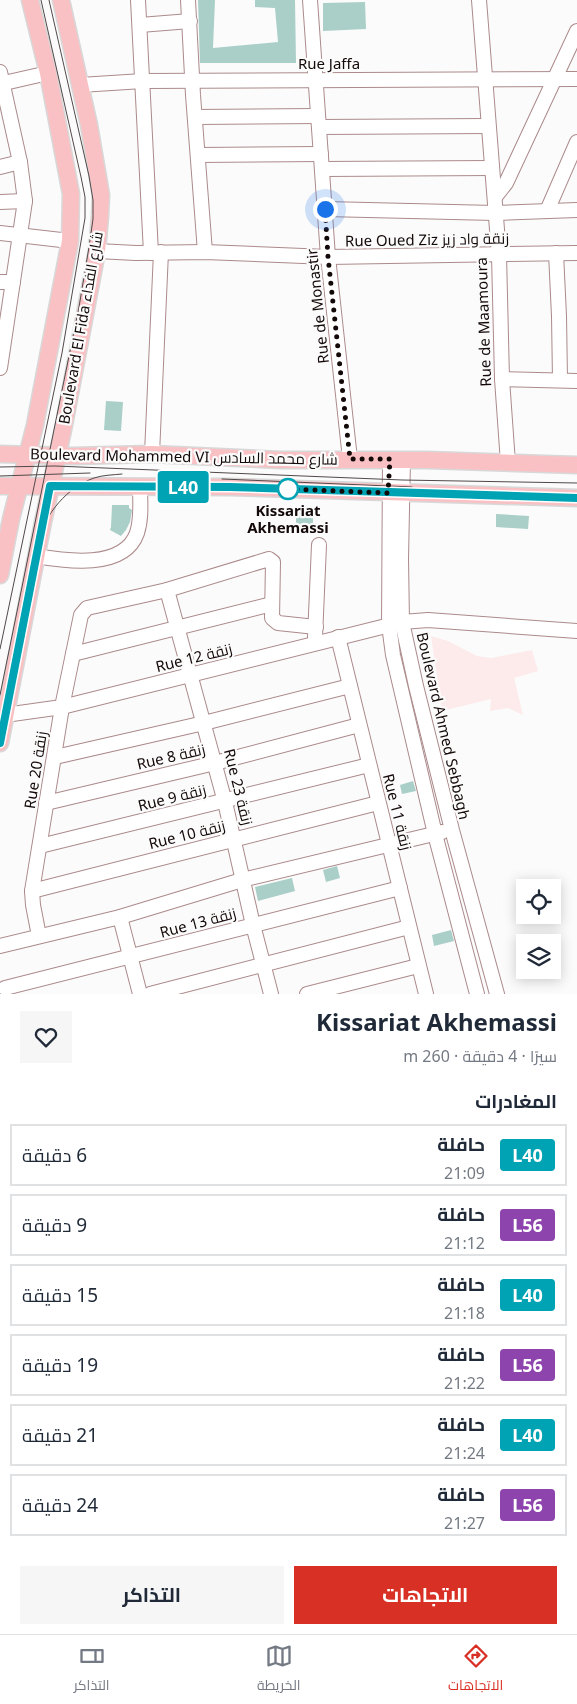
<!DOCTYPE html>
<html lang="ar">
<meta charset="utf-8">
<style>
body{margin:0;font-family:"Noto Sans",Cairo,sans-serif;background:#f6f6f7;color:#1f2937;direction:rtl;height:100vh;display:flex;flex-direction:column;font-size:19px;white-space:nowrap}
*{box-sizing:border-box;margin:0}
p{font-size:16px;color:#747a83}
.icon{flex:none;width:28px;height:28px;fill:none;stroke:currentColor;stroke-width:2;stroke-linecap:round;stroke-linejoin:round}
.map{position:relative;height:994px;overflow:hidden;direction:ltr}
.drawer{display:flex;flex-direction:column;background:#fff;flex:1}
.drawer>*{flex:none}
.badge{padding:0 10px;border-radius:4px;font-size:18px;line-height:32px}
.tools{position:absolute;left:516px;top:879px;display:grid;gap:10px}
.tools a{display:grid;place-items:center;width:45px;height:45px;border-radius:0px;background:#fff;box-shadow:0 2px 12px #0003;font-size:25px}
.you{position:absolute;width:25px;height:25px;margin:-12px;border:4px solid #fff;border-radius:50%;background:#1a73e8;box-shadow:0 0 0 8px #1a73e833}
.map>.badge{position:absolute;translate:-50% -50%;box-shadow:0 0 0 2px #fff}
h2{padding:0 20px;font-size:19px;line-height:45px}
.round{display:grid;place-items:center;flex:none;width:52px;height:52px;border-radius:0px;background:#f6f6f7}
.overview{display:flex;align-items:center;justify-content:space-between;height:85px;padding:0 20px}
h1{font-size:24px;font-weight:700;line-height:38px}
.primary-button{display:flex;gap:10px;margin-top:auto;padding:10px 20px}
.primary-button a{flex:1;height:58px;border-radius:0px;background:#d93025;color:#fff;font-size:20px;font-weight:700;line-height:58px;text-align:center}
.primary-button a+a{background:#f6f6f7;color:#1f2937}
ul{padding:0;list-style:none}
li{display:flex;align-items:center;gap:15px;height:62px;margin:0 10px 8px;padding:0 10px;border:2px solid #e0e1e3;border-radius:0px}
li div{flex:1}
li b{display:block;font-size:19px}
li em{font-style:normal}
li .badge{min-width:55px;font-weight:700;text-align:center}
.tab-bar{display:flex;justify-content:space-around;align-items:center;height:70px;border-top:1px solid #e0e1e3;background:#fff;font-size:14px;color:#747a83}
.tab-bar a{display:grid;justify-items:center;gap:2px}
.tab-bar .active{color:#d93025}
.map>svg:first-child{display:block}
.built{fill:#fdebeb}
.building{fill:#aacfc8}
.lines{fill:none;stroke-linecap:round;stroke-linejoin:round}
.minor-casing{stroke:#ac8a8b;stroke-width:16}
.major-casing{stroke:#d9d8d8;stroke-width:19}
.minor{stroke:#fff;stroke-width:14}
.major{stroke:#f9c1c4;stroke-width:16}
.tram{stroke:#514949;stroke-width:1}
.line-casing{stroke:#fff;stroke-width:11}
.line{stroke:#00a3b4;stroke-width:8}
.walk{stroke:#140909;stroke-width:5;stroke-dasharray:0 9}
.stop-dot{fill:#fff;stroke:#00a3b4;stroke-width:2.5}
.labels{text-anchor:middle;stroke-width:4.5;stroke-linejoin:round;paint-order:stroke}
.street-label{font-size:15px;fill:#140909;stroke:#fbfbfb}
.stop-label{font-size:15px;font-weight:bold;fill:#140909;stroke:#fbfbfb}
</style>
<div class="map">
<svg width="577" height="994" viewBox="0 0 577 994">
<rect width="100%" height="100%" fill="#fbfbfb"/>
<polygon class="built" points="431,636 448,641 477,656 491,658 532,650 538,671 514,678 523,715 508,708 490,711 491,699 442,711"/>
<g class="building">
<polygon points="198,0 215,0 213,48 278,42 275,8 255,7 255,0 295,0 296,63 200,63"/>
<polygon points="365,2 366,29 323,31 323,3"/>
<polygon points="106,401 123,402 121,431 104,430"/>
<polygon points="112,505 129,505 129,508 132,510 130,522 126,530 121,536 110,530 111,527"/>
<polygon points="296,511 313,512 313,530 296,530"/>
<polygon points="496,514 529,516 528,529 496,527"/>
<polygon points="413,781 416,791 402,794 400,785"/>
<polygon points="337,866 340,878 326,882 323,870"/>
<polygon points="292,878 295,891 258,901 255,887"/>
<polygon points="451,930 454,941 434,946 432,935"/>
</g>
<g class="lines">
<defs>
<g id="minor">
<polyline points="138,0 151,253"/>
<polyline points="188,0 193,95 205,252"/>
<polyline points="310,0 328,257 350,459"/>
<polyline points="479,0 499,255 502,379 508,463"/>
<polyline points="140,25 190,21"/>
<polyline points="0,72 20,162 25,201 0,368"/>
<polyline points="0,84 48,73"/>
<polyline points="80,85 143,81 577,79"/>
<polyline points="195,117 318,116"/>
<polyline points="319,127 488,126"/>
<polyline points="198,155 321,154"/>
<polyline points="0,167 20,162"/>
<polyline points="322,169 492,168"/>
<polyline points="495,197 506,183 577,31"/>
<polyline points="0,202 25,201"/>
<polyline points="325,209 495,213 577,210"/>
<polyline points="547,211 577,142"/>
<polyline points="0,233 70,241"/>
<polyline points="97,251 136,253 205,252 328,257 577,253"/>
<polyline points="556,253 559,316 560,380"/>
<polyline points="0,282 13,282"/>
<polyline points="502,379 577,381"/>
<polyline points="152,454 161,252"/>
<polyline points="390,459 389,625 393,655 435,834 477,994"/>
<polyline points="403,459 401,559 402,622 416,686 452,830 497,994"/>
<path d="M36,556C65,561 124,570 137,533C142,518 140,501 140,486"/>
<polyline points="167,590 225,802 253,925 271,994"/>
<polyline points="315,637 319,545"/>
<polyline points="338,637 426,994"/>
<polyline points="73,654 272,604"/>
<polyline points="5,715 62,707 402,622 428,620 577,631"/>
<polyline points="55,757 204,723 350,686"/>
<polyline points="46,803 215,763 359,725"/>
<polyline points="40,846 369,765"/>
<polyline points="32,891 378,803"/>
<polyline points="120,917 140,994"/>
<polyline points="39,936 33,905 32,891 62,707 81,615 87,608 167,590 269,559 273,562 272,618 278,623 316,627"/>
<polyline points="0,946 120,917 242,880 442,832"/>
<polyline points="5,988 400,888"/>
<polyline points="150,994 409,927"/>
<polyline points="307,994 418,966"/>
</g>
<g id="major">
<polyline points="0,454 71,456 152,454 281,460 427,460 577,465"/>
<polyline points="0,486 230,487 577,498"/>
<polyline points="0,575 11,519 35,425 70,241 71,194 48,73 30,0"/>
<polyline points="0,743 43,522 63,430 97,251 100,216 101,195 89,125 61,0"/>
</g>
</defs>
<use href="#minor" class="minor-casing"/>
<use href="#major" class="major-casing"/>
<use href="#minor" class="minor"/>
<use href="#major" class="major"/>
<g class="tram">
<polyline points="0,467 55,466 402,480 577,483"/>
<polyline points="0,476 90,473"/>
<polyline points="222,479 412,487"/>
<path d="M37,540C47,513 66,488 94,478C103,475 113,475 122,474"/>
<polyline points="0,649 62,353 85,218 85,197 81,177 41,0"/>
<polyline points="0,695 79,307 89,247 93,219 93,200 89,176 49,0"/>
</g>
</g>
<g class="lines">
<defs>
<polyline id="line" points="0,743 50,486 230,487 577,498"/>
</defs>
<use href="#line" class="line-casing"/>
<use href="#line" class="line"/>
<polyline class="walk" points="288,489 388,493 390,459 350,459 328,257 325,209"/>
</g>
<circle class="stop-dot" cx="288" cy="489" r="10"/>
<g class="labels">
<g class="street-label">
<text x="329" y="69">Rue Jaffa</text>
<text transform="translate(427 240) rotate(-1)" y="5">Rue Oued Ziz زنقة واد زيز</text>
<text transform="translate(318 306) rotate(-96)" y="5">Rue de Monastir</text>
<text transform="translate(484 322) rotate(-92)" y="5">Rue de Maamoura</text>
<text transform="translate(81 328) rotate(-80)" y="5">Boulevard El Fida شارع الفداء</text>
<text transform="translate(184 457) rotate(1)" y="5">Boulevard Mohammed VI شارع محمد السادس</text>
<text transform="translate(194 658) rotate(-14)" y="5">Rue 12 زنقة</text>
<text transform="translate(443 726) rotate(77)" y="5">Boulevard Ahmed Sebbagh</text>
<text transform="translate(171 757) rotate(-13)" y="5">Rue 8 زنقة</text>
<text transform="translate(36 770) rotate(-81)" y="5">Rue 20 زنقة</text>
<text transform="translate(238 787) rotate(76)" y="5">Rue 23 زنقة</text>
<text transform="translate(172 798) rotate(-14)" y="5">Rue 9 زنقة</text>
<text transform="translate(397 812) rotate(76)" y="5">Rue 11 زنقة</text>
<text transform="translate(187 835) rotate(-14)" y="5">Rue 10 زنقة</text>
<text transform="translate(198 923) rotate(-15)" y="5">Rue 13 زنقة</text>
</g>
<g class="stop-label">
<text x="288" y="516">Kissariat<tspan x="288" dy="17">Akhemassi</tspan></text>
</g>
</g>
</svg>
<div class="tools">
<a><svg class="icon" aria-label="locate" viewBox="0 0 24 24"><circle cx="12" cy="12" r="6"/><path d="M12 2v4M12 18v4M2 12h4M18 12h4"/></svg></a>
<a><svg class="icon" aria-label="layers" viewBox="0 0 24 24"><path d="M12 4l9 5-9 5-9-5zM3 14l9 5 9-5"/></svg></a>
</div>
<div class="you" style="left:325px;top:209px"></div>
<b class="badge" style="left:183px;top:487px;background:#00a3b4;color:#fff">L40</b>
</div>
<section class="drawer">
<div class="overview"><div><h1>Kissariat Akhemassi</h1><p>سيرًا · 4 دقيقة · 260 m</p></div><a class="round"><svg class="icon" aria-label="heart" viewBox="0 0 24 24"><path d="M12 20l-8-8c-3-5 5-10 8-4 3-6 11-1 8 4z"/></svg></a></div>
<h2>المغادرات</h2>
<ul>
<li><span class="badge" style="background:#00a3b4;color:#fff">L40</span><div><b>حافلة</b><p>21:09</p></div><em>6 دقيقة</em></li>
<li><span class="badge" style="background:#8e44ad;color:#fff">L56</span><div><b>حافلة</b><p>21:12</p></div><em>9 دقيقة</em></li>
<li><span class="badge" style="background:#00a3b4;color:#fff">L40</span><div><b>حافلة</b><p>21:18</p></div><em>15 دقيقة</em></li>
<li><span class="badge" style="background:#8e44ad;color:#fff">L56</span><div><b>حافلة</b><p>21:22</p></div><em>19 دقيقة</em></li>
<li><span class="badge" style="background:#00a3b4;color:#fff">L40</span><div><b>حافلة</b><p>21:24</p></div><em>21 دقيقة</em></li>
<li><span class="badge" style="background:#8e44ad;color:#fff">L56</span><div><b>حافلة</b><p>21:27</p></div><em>24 دقيقة</em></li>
</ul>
<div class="primary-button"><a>الاتجاهات</a><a>التذاكر</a></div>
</section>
<nav class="tab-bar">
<a class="active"><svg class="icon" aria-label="directions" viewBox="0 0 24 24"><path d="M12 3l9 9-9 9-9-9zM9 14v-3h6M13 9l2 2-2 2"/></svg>الاتجاهات</a>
<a><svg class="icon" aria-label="map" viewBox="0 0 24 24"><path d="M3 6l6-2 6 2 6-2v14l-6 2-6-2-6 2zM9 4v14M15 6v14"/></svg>الخريطة</a>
<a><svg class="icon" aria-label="tickets" viewBox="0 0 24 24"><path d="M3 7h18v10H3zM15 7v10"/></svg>التذاكر</a>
</nav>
